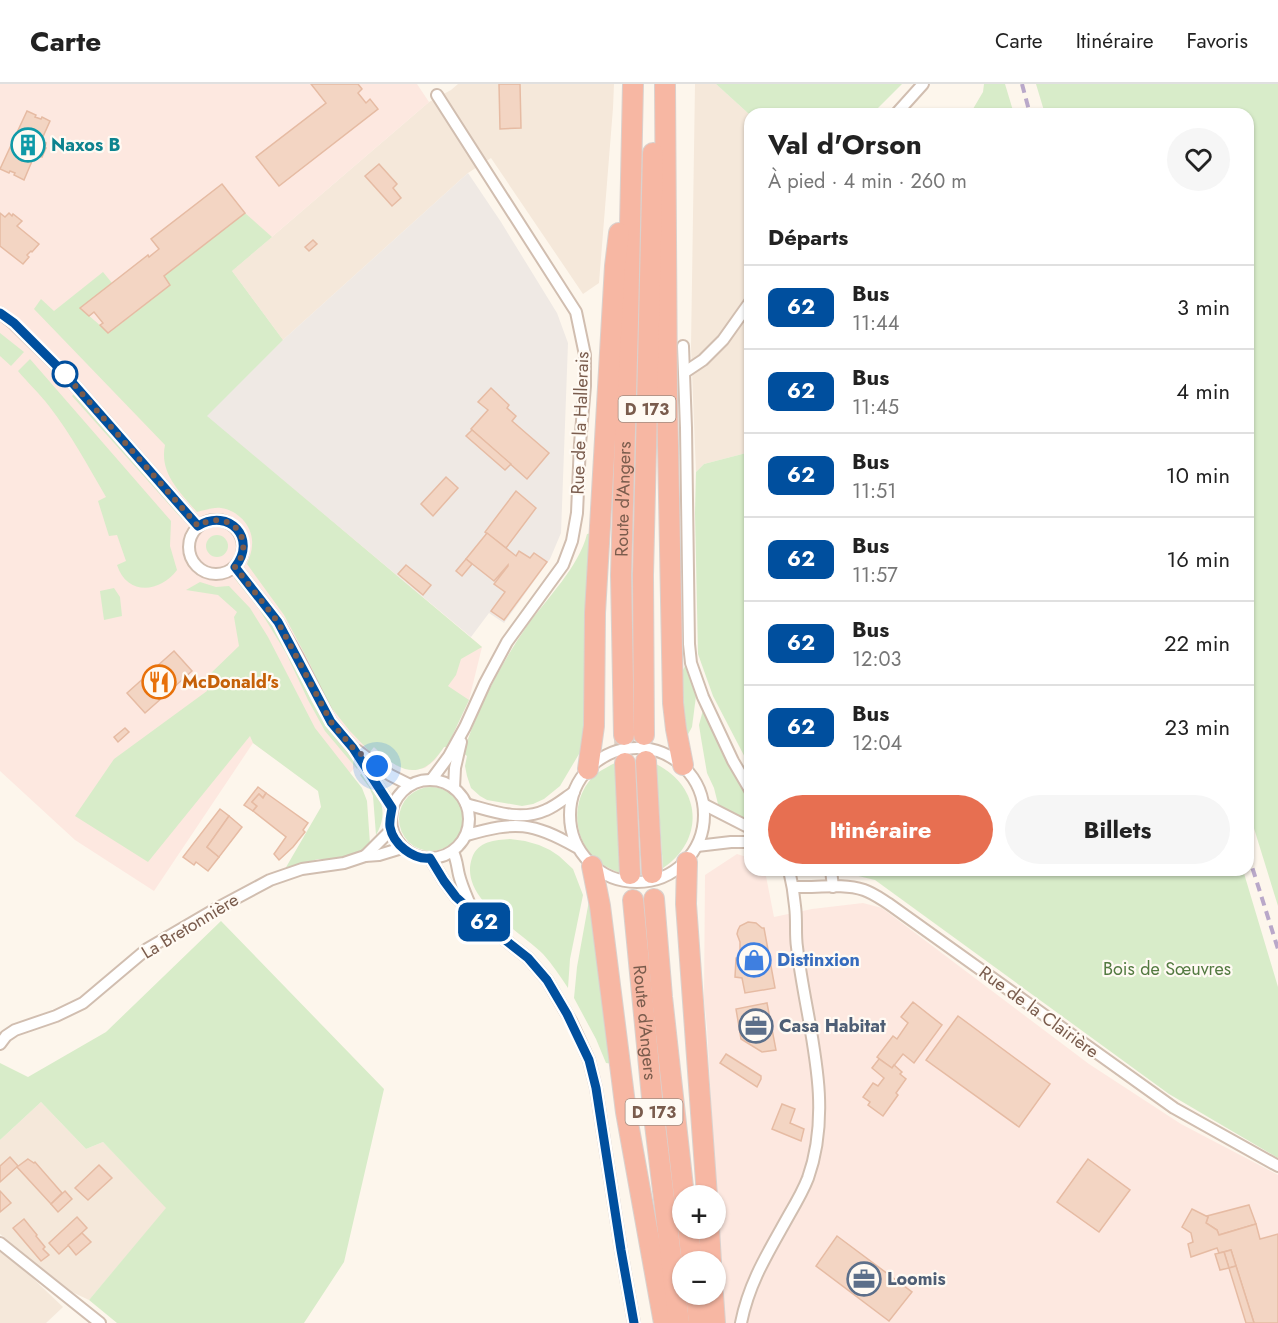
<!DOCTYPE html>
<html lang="fr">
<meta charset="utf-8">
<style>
body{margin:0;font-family:Jost,sans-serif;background:#f6f6f6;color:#222;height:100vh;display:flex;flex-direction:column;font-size:22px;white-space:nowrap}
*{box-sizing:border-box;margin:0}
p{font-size:20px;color:#767676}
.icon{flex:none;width:33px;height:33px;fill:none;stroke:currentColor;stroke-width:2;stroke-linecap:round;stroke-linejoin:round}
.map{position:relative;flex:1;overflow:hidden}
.sheet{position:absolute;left:744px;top:24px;width:510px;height:768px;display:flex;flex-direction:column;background:#fff;border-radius:18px;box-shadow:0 2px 4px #0004}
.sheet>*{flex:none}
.badge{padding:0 12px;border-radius:9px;font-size:21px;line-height:39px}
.buttons{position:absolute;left:672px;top:1101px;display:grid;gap:12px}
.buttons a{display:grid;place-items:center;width:54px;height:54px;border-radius:50%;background:#fff;box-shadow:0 2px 4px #0004;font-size:30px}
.you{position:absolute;width:30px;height:30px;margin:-15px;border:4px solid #fff;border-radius:50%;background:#1a73e8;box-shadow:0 0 0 9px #1a73e833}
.map>.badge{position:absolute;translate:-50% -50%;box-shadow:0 0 0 3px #fff}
h2{padding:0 24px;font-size:22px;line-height:54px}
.round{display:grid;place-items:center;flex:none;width:63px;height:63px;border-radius:32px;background:#f6f6f6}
.overview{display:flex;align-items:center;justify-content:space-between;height:102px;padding:0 24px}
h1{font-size:28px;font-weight:700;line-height:45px}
.cta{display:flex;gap:12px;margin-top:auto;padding:12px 24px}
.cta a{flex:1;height:69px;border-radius:36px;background:#e76f51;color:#fff;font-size:24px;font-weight:700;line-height:69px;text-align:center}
.cta a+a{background:#f6f6f6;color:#222}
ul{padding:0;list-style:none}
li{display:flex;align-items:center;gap:18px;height:84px;padding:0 24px;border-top:2px solid #e0e0e0}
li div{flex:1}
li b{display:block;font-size:22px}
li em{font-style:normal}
li .badge{min-width:66px;font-weight:700;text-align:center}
header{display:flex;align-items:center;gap:36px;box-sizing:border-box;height:84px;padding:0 30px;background:#fff;border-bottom:2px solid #e0e0e0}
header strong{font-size:28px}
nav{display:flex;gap:33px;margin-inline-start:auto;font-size:21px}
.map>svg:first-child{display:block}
.residential{fill:#f5e8da}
.commercial{fill:#fde8e0}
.industrial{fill:#efe9e4}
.green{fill:#d8ecc9}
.building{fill:#f3d5c3;stroke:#e6bba3;stroke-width:1.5}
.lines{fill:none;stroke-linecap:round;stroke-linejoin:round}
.highway-tunnel{stroke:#dcd0c4;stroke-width:20;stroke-dasharray:20 10;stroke-linecap:butt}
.street-casing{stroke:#d1beb0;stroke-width:14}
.highway-casing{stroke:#dad1cd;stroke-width:22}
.street{stroke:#fff;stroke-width:10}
.highway{stroke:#f7b7a3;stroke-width:20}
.rail{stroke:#b9a8c9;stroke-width:4;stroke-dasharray:9 6;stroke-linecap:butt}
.line-casing{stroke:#fff;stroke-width:14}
.line{stroke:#004f9e;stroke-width:9}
.walk{stroke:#7a5c4d;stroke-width:6;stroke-dasharray:0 10.8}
.stop-dot{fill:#fff;stroke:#004f9e;stroke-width:3}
.labels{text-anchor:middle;stroke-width:4.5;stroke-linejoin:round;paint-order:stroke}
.shield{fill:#fffaf3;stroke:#a28b7f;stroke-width:1.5}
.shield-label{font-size:16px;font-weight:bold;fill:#7a5c4d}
.culture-label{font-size:18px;font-weight:bold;fill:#0d838f;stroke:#fffaf3;text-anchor:start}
.street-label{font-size:18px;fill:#7a5c4d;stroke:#fffaf3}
.food-label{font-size:18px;font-weight:bold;fill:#c56008;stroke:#fffaf3;text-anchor:start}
.shop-label{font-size:18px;font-weight:bold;fill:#366cbe;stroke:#fffaf3;text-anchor:start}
.park-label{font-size:18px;fill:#537a41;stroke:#fffaf3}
.service-label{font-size:18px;font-weight:bold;fill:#4e5e75;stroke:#fffaf3;text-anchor:start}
</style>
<header>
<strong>Carte</strong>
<nav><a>Carte</a><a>Itinéraire</a><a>Favoris</a></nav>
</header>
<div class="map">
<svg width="1278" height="1239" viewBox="0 0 1278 1239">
<rect width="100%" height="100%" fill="#fdf6ec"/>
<g class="residential">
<polygon points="458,0 614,0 613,24 599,199 583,210 491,74 468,89 283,256 232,187 429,18 451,6"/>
<polygon points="695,0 716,0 750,31 750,368 704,380 696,388 691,263"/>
<polygon points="41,1018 86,1065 103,1058 167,1124 89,1216 72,1208 0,1150 0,1056"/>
<polygon points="0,1166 3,1166 63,1223 46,1239 0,1239"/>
</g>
<g class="commercial">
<polygon points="0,0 417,0 429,18 232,187 283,256 207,332 482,563 469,616 447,663 444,663 435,676 425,684 412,686 397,682 373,663 350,689 318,706 253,659 154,807 75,756 0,687"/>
<polygon points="737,770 750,774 750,786 764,786 765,787 774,833 812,825 863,819 882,824 1089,980 1181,1040 1278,1091 1278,1239 723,1239 707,943 704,916 705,791"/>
</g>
<polygon class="industrial" points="468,89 501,138 557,229 568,259 561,449 550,475 504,539 489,529 471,553 206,332 283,256"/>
<g class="green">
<polygon points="716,0 902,0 872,30 750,31"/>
<polygon points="984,0 1005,0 1014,30 970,30 983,8"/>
<polygon points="1036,0 1278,0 1278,822 1248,725 1248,30 1045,30"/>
<path d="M245,129L272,153L232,187L283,256L207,332L482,563L461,575L456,591L448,602L469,616L447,663H444C433,680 419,694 396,681C388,677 381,669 374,663L370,668L349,646L327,618L309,578L284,531L247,480C249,474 252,468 252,461C254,443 238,426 221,424C214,423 205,426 197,428C180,408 159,389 165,361L34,225L41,215L54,227L103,188L112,199L80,224L109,249L170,201L164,192Z"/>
<polygon points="0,249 24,268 11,282 0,272"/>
<path d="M30,275L171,437L170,462L177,486C160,509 127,512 117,481L126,477L117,451L109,452L98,417L106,413C88,382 71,350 49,322C40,310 28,299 18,287Z"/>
<polygon points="74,310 183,434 182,435 72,312"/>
<polygon points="750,368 750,683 713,612 698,570 695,429 696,388 704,380"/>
<path d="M592,449L586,657L579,670L560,702L544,715L533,720L522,722L487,716L480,712L471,704L467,692L465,682L467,672L463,669C478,624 500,581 527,542C547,514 579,483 587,450Z"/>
<circle cx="217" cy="462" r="11"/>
<polygon points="234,494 240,495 255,514 288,567 312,618 328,645 359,682 357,685 325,647 308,616 286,569 259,525"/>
<polygon points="200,498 216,503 229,502 250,524 268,553 315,644 362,704 367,717 370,760 358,769 332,776 318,775 285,785 321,723 318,707 253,659 250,652 148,778 75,732 114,675 207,607 209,591 239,562 234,533 237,528 218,511 186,506"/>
<polygon points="114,504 120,513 122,532 104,536 100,507"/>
<polygon points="685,582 696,612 692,643 686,654 680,592"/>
<polygon points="703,626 723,671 750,716 750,737 733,730 718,720 714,704 707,689 701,654 699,641"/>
<path d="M617,678L622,790C610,785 599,780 591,770C571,747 573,710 596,690C603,685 609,682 617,678Z"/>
<path d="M656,680C702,703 705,756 663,784Z"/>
<path d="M363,688C378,708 391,726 376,751L373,712L369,703L360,691Z"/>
<circle cx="431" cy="735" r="32"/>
<path d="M510,755L525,757L539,761L550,766L559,772L573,785L583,811L570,875L568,904C560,892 552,880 543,870C520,847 458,814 472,774C478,757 495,756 510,755Z"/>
<polygon points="844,786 1243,786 1278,903 1278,1074 1169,1010 875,796 850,790"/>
<polygon points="590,811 613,980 606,979 596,955 574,914 577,883"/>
<polygon points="221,837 384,1005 344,1178 304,1239 117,1239 89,1216 166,1124 103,1058 86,1065 41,1018 0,1056 0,979 28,993 106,948"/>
</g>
<g class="building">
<polygon points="311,0 358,0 362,5 358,9 366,19 370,15 378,25 279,102 256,73 326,19"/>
<polygon points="499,0 520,0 521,44 500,45"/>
<polygon points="27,27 36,31 35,33 41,35 42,33 50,37 41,57 46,59 45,63 46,64 42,73 35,70 24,96 14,91 15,89 10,87 9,89 0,85"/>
<polygon points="379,80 397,100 393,104 401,114 392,122 365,92"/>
<polygon points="222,100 245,129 164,192 170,201 108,249 100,241 103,239 94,228 89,232 80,224 148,171 149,173 159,165 151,155"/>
<polygon points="0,129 5,133 9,129 12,132 13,130 22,137 17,142 39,160 32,168 31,167 27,171 29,173 23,180 0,162"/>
<polygon points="313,156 317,160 309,167 305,163"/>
<polygon points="491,304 509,321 507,324 516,332 512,337 549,369 527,395 471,345 488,326 478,318"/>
<polygon points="472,346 511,380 505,386 466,352"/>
<polygon points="446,393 458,404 433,432 421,420"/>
<polygon points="516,407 536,424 506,464 485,448"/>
<polygon points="487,449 516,472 519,467 530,474 534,469 547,478 504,536 491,527 505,508 494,500 508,482 508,481 494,497 466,475"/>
<polygon points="466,475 472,480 462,492 456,487"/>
<polygon points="406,481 431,501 423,511 398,490"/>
<polygon points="174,567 192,587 145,629 127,609"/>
<polygon points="125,644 129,648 118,658 114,653"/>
<polygon points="258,703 266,709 263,714 259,710 252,718 257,722 253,727 244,721"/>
<polygon points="266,709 308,739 303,746 305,748 293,763 279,776 274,770 286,753 253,727 257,722 252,718 259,710 263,714"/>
<polygon points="220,725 229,732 207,763 219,773 208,787 196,778 194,781 183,773"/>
<polygon points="229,732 242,743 219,773 207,763"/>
<polygon points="748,838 756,839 762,844 764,844 775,904 745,909 742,894 735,893 736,874 740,873 740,858 737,850 738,846 740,842"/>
<polygon points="913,918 942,941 914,979 903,970 892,984 877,973 893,952 897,955 908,939 901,933"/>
<polygon points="767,919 776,966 762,968 741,955 736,925"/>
<polygon points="958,932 1050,1000 1019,1043 926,976"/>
<polygon points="726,970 761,992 761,995 757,1003 720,979"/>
<polygon points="879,975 892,984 894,981 902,988 900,990 906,995 896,1009 898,1011 883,1032 868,1021 870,1018 863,1013 873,999 878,1002 884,994 872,984"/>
<polygon points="782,1020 795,1025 790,1039 804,1045 801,1057 772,1045"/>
<polygon points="10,1073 18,1082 0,1098 0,1082"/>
<polygon points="28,1075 34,1079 35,1078 62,1109 51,1120 17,1083"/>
<polygon points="1088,1075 1130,1106 1099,1148 1057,1118"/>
<polygon points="99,1081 112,1094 88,1116 75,1104"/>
<polygon points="0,1107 11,1119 0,1128"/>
<polygon points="65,1107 72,1115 58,1128 51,1120"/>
<polygon points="1249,1121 1256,1140 1219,1151 1217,1146 1206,1139 1208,1133 1207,1132"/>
<polygon points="1192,1125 1208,1133 1206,1139 1217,1146 1219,1151 1256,1140 1260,1155 1278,1150 1278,1239 1254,1239 1231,1166 1219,1169 1217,1164 1191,1173 1188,1160 1193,1158 1191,1149 1182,1143"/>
<polygon points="77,1133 87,1144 59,1170 49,1159"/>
<polygon points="24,1135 37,1151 36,1152 45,1163 43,1165 49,1171 41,1177 13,1144"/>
<polygon points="82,1149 91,1158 76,1171 68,1161"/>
<polygon points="837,1152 912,1208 889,1237 816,1182"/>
<polygon points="1231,1166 1236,1182 1229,1184 1224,1168"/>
<polygon points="1224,1168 1229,1184 1220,1186 1215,1170"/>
<polygon points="1236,1182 1254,1239 1246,1239 1229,1184"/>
</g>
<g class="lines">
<polyline class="highway-tunnel" points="624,651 625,679"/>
<defs>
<g id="street">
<polyline points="896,30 923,0"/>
<polyline points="0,229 13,239 63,288 198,442"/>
<polyline points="683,262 686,344 689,560 691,579 703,613 733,677 750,706"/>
<polyline points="685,288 703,276 723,256 750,218"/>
<circle cx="216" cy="463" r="27"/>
<polyline points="235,483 278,538 298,573 331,638 353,664 392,724"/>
<circle cx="637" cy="731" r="67"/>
<polyline points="358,667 390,691 410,701"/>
<polyline points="432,695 449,672 465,643 485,599 507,558 563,481 572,457 577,429 580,360 585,302 585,271 576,228 437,11"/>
<circle cx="430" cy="735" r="39"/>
<polyline points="454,704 455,684 461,658"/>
<path d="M466,720C492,727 520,738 546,726C556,722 565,714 574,708"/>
<polyline points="705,721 750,744"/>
<path d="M467,751C516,737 532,738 576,763"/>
<polyline points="697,762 731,758 750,758"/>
<path d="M453,768C457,776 457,783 459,791C462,803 467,813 471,823"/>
<polyline points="365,772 391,746"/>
<polyline points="430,774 444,797 456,813 495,848 528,874 547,896 571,937 589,976 596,1004 621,1166 634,1239"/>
<polyline points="831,786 833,803"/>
<path d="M793,803C816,804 842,799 864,806C873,809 881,815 889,820L1174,1024L1278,1082"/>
<polyline points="0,960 6,952 15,946 56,932 83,919 147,865 212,827 270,796 302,785 344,779 365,772 379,771 402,764"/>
<polyline points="0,1159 100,1239"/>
<path d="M741,1239C749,1198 769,1167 789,1131C796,1119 803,1107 808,1094C835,1018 806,940 797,863C795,850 797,836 795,822C794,810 792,798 789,786"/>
</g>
<g id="highway">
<polyline points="665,0 667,310 673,619 676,645 683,681"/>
<path id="s1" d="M624,651L621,491L628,237L633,0"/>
<polyline points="644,651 643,491 653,69"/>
<polyline points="646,677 652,789"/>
<polyline points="625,679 630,790"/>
<polyline points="588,685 594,642 595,529 615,182 619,149"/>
<polyline points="687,778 686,820 707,1112"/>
<polyline points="592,782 600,822 626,1028 664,1239"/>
<polyline points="654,815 662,913 684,1112"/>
<path id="s2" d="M633,816L653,1024L679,1239"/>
<polyline points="688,1144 692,1178"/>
<polyline points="709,1144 711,1178"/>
<polyline points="696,1210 699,1239"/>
<polyline points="713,1210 715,1239"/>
</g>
</defs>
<use href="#street" class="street-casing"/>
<use href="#highway" class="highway-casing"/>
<use href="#street" class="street"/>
<use href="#highway" class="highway"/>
<g class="rail">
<polyline points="1022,0 1030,30"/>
<polyline points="1248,770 1278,865"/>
</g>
</g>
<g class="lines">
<defs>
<path id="line" d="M0,229L14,239L63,288L198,442C229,423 258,455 235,483L278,538L331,638L353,664L392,724C391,730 389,737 390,743C393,760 413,776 430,774L444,797L456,813L495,848L528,874L547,896L567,930L589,976L596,1004L621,1166L634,1239"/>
</defs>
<use href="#line" class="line-casing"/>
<use href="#line" class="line"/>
<path class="walk" d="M65,290L63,288L198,442C229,423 258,455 235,483L278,538L331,638L353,664L377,682"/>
</g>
<defs>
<symbol id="building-ring" viewBox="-11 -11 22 22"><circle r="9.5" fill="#fffaf3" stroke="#0f9aa8" stroke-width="1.5"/><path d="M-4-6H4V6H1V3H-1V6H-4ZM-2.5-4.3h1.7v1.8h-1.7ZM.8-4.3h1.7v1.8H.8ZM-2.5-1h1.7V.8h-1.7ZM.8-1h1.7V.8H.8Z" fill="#0f9aa8"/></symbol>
<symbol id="restaurant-ring" viewBox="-11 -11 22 22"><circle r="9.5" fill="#fffaf3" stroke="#e8710a" stroke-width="1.5"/><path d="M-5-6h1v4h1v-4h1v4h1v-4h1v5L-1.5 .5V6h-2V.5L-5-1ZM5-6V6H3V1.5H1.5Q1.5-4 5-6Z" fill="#e8710a"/></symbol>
<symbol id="shop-ring" viewBox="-11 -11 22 22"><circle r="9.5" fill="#fffaf3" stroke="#3f7fe0" stroke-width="1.5"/><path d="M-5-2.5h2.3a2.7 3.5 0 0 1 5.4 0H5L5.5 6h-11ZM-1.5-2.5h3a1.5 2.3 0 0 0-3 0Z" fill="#3f7fe0"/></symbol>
<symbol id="office-ring" viewBox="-11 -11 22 22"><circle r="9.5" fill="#fffaf3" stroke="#5c6f8a" stroke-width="1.5"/><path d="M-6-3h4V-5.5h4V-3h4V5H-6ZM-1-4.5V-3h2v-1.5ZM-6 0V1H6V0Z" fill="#5c6f8a"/></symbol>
</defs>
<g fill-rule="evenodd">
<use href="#building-ring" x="9" y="42" width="38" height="38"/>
<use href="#restaurant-ring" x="140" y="579" width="38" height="38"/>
<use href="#shop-ring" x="735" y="857" width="38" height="38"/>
<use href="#office-ring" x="737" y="923" width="38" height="38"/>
<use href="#office-ring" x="845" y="1176" width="38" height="38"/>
</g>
<circle class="stop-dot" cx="65" cy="290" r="12"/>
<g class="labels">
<g class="shield">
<rect x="618.5" y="312" width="57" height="26" rx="4.5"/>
<rect x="625.5" y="1015" width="57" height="26" rx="4.5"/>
</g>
<g class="shield-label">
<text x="647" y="331">D 173</text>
<text x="654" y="1034">D 173</text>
</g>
<g class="culture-label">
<text x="51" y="67">Naxos B</text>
</g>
<g class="street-label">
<text transform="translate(580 339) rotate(-88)" y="6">Rue de la Hallerais</text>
<text dy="6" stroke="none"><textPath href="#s1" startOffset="236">Route d'Angers</textPath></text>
<text transform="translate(190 842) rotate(-31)" y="6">La Bretonnière</text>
<text transform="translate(1039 928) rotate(36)" y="6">Rue de la Clairière</text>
<text dy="6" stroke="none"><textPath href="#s2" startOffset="123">Route d'Angers</textPath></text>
</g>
<g class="food-label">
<text x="182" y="604">McDonald's</text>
</g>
<g class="shop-label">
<text x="777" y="882">Distinxion</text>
</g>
<g class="park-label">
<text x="1167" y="891">Bois de Sœuvres</text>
</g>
<g class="service-label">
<text x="779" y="948">Casa Habitat</text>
<text x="887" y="1201">Loomis</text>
</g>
</g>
</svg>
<div class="buttons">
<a>+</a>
<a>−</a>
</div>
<div class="you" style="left:377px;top:682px"></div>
<b class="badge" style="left:484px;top:838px;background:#004f9e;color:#fff">62</b>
<section class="sheet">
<div class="overview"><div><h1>Val d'Orson</h1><p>À pied · 4 min · 260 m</p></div><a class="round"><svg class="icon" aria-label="heart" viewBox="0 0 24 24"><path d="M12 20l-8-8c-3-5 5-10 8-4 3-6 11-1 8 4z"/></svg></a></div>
<h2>Départs</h2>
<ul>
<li><span class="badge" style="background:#004f9e;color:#fff">62</span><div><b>Bus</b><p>11:44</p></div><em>3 min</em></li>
<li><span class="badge" style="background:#004f9e;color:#fff">62</span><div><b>Bus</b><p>11:45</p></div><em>4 min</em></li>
<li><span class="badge" style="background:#004f9e;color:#fff">62</span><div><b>Bus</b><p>11:51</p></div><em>10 min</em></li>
<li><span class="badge" style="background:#004f9e;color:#fff">62</span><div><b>Bus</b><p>11:57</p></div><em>16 min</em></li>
<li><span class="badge" style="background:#004f9e;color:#fff">62</span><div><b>Bus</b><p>12:03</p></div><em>22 min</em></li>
<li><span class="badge" style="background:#004f9e;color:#fff">62</span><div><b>Bus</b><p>12:04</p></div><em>23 min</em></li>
</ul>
<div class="cta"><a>Itinéraire</a><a>Billets</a></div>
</section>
</div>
